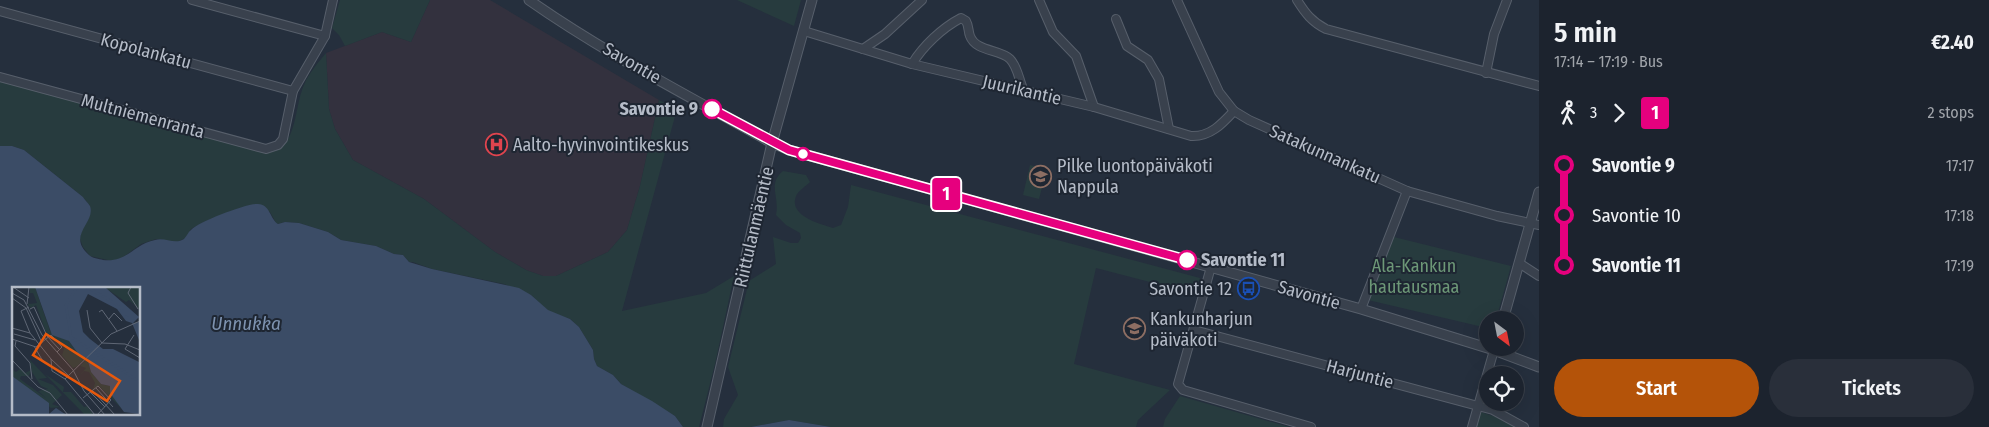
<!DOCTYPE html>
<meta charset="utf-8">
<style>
body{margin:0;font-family:"Fira Sans Condensed",sans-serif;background:#292f3a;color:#f1f3f6;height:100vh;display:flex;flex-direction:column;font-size:19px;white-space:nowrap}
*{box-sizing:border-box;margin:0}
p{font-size:16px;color:#a0a4aa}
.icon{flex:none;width:28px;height:28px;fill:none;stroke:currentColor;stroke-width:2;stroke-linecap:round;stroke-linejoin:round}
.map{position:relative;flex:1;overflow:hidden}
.panel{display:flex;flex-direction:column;background:#1c232e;width:450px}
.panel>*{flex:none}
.badge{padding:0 10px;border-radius:4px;font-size:18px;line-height:32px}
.needle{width:32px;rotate:148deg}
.tools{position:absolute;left:1479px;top:311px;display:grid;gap:10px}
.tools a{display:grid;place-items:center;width:45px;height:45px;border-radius:50%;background:#1c232e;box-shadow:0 5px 20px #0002,0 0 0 1px #3a404a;font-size:25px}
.map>.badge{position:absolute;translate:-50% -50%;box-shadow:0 0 0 2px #fff}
.legs{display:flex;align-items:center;gap:8px;height:55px;padding:0 15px;font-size:16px}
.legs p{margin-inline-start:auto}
.overview{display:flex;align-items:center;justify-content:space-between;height:85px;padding:0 15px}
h1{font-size:28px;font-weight:600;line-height:38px}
.action{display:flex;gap:10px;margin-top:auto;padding:10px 15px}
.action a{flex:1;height:58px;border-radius:30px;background:#b45309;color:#fff;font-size:20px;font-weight:600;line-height:58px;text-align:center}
.action a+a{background:#292f3a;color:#f1f3f6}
ul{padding:0 15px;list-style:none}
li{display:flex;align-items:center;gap:18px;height:50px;font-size:19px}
li i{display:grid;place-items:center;width:8px;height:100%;margin:0 6px;background:currentColor}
li i::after{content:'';width:12px;height:12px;margin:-6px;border:4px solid;border-radius:50%;background:#1c232e}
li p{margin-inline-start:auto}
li:first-child i{background:linear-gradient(#0000 50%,currentColor 0)}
li:last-child i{background:linear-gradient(currentColor 50%,#0000 0)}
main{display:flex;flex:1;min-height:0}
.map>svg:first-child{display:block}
.medical{fill:#33313e}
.green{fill:#273b3e}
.water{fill:#3b4c66;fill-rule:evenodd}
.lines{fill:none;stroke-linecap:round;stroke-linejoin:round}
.minor-casing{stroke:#575f6b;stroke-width:10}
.tertiary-casing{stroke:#575f6b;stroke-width:11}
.minor{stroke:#39414d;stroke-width:8}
.tertiary{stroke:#39414d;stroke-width:9}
.line-1-casing{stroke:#fff;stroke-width:11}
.line-1{stroke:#e6007e;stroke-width:8}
.stop-1-dot{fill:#fff;stroke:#e6007e;stroke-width:2.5}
.labels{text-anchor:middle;stroke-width:4;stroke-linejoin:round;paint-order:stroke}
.street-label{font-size:18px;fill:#b5bcc8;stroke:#1e2632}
.stop-label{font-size:18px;font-weight:bold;fill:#b5bcc8;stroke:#1e2632;text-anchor:end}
.poi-label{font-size:18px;fill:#b5bcc8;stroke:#1e2632;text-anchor:start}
.park-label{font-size:18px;fill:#6d9877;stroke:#1e2632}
.water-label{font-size:19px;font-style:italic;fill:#7d92af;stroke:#1e2632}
.inset-river{fill:none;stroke:#3b4c66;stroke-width:2.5}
.inset-road{fill:none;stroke:#5f6775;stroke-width:1}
.view{fill:#e8590c;fill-opacity:0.15;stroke:#e8590c;stroke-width:2.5}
.inset-edge{fill:none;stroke:#b5bcc8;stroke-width:2.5}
</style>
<main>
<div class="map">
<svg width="1539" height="427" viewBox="0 0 1539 427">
<rect width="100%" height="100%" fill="#252f3d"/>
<polygon class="medical" points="430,0 490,0 659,100 640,186 627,230 608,252 556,276 543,276 526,270 495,252 424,199 353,160 335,129 329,109 326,53 382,32 411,42"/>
<g class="green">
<polygon points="340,0 430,0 411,42 382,32 345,46 339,35 332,28"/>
<polygon points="737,0 801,0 794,26"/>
<path d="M326,53L329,109L335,129L353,160L424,199L495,252L526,270L543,276H556L608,252L627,230L640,186L659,100L677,109L622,311L706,293L734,276L715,364L699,427H683L675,416L621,384L613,375L597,366L594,359L593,350L579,327L570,319L548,311L531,295L504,284L432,269L413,262H409L403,255L394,254L376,246L341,240L328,232L299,223L285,222L278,224L276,223L270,212L240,208L202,223L191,229L186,238L177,242L156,239L141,244L122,258L112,261L90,256L83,247L80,239L81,230L87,222L90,206L83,197L24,150L12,146H0V81L264,153C299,151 293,109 304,85C309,73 318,63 326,53Z"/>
<polygon points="1030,165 1047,169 1039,199 1023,195"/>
<path d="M783,171L806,175L810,182C806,186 798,191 796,196C788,216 820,224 833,228L841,225L848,207L851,185L1200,278L1196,294L1096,268L1074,364L1170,390L1138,420L1136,427H831L789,420L751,427H723L724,419L738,395L728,367L749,281L776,264L773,237L791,243H798L801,238L800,233L786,225L776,215C780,197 767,184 783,171Z"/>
<polygon points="1394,237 1511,266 1496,320 1488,320 1487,328 1368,300"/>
<polygon points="1180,396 1289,427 1163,427 1165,419"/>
<polygon points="1481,412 1496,417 1516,427 1476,427"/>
</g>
<g class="water">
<path d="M0,146H12L24,150L83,197C85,200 89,204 90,206C96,223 66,235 89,255C92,258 99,259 103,260C127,263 134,244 155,240C165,237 175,245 184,239C187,236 188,232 191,230C198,222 247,203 258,204C270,204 270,219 278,224L285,222L299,223L328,232L341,240L376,246L394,254L403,255L409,262L432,269L519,288L531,295L548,310L570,319L579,327L593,350L594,359L597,366L613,375L621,384L652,401L675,416L683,427H0ZM14,288H139V413H14Z"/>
<polygon points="789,420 831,427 751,427"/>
</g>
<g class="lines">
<defs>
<g id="minor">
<polyline points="192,0 325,36"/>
<polyline points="1039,0 1053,32 1076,56 1094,107"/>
<polyline points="1177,0 1219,92 1234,111 1249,120 1407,191 1497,216 1539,225"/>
<path d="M1297,0C1305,13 1312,22 1326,29L1539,86"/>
<polyline points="0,11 293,91"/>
<polyline points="1116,19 1127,46 1148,60 1159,79 1169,129"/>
<path d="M804,31L912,64L1094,107L1191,136C1210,137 1222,124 1234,111"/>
<polyline points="863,49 885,34 922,0"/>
<path d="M912,64C923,46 942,28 961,18L966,21C969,26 968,31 970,36C976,52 1000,49 1010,59C1018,67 1019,81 1024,91"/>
<polyline points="1486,73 1494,34 1507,0"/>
<polyline points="0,77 266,149 278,145 283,139 293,91 325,36 333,0"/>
<polyline points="1519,263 1539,276"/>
<polyline points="1211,267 1178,384 1183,390 1311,427"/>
<polyline points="1361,309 1407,191"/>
<polyline points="1194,330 1493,410 1524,427"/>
<polyline points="1472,427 1494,350"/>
</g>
<g id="tertiary">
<path d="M529,0C606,54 691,97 772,143L789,150L1361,309L1494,350L1539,367"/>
<polyline points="1503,320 1539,192"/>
<polyline points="707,427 772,143 812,0"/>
</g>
</defs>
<use href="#minor" class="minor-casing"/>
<use href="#tertiary" class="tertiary-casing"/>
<use href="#minor" class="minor"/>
<use href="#tertiary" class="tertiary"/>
</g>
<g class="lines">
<defs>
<polyline id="line-1" points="712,109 789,150 1187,260"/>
</defs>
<use href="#line-1" class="line-1-casing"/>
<use href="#line-1" class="line-1"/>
</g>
<defs>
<symbol id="hospital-ring" viewBox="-11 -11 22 22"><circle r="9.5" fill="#1e2632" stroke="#e0444e" stroke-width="1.5"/><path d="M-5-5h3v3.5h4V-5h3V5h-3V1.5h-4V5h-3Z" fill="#e0444e"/></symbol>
<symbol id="school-ring" viewBox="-11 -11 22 22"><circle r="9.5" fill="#1e2632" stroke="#8d6e63" stroke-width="1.5"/><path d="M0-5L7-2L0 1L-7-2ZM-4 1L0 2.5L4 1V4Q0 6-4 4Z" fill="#8d6e63"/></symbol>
<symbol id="bus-ring" viewBox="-11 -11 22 22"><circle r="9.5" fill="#1e2632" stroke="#1a4fb4" stroke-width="1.5"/><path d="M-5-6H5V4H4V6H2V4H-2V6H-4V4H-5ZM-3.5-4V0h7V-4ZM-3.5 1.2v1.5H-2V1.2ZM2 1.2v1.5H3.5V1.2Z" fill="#1a4fb4"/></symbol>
</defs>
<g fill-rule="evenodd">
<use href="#hospital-ring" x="484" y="132" width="25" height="25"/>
<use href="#school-ring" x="1028" y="164" width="25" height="25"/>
<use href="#bus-ring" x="1236" y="276" width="25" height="25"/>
<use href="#school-ring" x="1122" y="316" width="25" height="25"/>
</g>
<g class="stop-1-dot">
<circle cx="712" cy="109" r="9"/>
<circle cx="803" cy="154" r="6"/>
<circle cx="1187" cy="260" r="9"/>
</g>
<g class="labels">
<g class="street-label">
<text transform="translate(146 51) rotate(15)" y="6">Kopolankatu</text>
<text transform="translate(632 63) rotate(30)" y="6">Savontie</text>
<text transform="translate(1022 90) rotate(13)" y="6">Juurikantie</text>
<text transform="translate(143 116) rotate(15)" y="6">Multniemenranta</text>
<text transform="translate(1325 154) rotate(24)" y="6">Satakunnankatu</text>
<text transform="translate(754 227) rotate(-77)" y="6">Riittulanmäentie</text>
<text transform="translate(1309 295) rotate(16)" y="6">Savontie</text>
<text transform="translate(1360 374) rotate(15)" y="6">Harjuntie</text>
</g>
<g class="stop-label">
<text x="698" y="115">Savontie 9</text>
<text x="1201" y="266" text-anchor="start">Savontie 11</text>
</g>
<g class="poi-label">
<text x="513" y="151">Aalto-hyvinvointikeskus</text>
<text x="1057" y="172">Pilke luontopäiväkoti<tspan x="1057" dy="21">Nappula</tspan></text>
<text x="1232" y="295" text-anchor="end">Savontie 12</text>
<text x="1150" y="325">Kankunharjun<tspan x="1150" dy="21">päiväkoti</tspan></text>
</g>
<g class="park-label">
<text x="1414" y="272">Ala-Kankun<tspan x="1414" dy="21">hautausmaa</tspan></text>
</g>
<g class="water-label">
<text x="246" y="330">Unnukka</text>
</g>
</g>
<g transform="translate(12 287)">
<rect width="128" height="128" fill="#252f3d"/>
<path d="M18,0H23L38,44L57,54L67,68L74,71L64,80L61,81L46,64L50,68L53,59L50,60L38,47L35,48L24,18L19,21L16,18L17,15V17L25,16L21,6H18ZM92,0H127V22L117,13L114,15ZM75,72L79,85L89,97L98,99V106L115,127L87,99L81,102L83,96L77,85L72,84L66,90L74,81L68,79ZM18,73L35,91L26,92L41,98L50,108L40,117L48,120L39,121L0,89V82L4,85L8,82L13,86L19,83L17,89H9L8,92L34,111L26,104L36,102L29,99L20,85ZM33,87L52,100L51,105H59L72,120L75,119L81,127H72Z" fill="#273b3e"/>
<path d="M23,0L94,1L127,30L121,36L127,35V53L120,36L114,34L105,22L76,7L67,24L71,45L78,52L91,62H101L127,75V127L112,125L98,106V99L89,97L79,85L75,71L67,68L57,54L40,48ZM0,89L37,116V127L44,121L53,127H0Z" fill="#3b4c66"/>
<path class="inset-river" d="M65,0L54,18L59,50L128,95M75,0L102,16L117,29"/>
<path class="inset-road" d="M1,0L17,11M119,0L116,6L126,22M0,6L12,13L30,48L61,83L72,104L93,128M0,11L14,21L30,56M15,17L17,0M17,20L9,24L18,46L39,72L40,84L53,92L83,128M18,22L22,20L35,49L47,62M75,23L78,41L90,56L113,57L128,63M87,25L90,23L105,44M97,32L102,26L110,34M0,41L18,46M2,47L23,53M122,48L113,62L128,71M0,52L24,60L39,48L50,60L45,65M4,54L3,59L18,76L20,92M22,59L32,76M39,72L57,89M1,74L26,100L38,106L56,128M53,92L99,47L128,34M84,101L101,120M80,103L103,128M78,105L93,120M71,111L86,99L99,113L85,128"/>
<path class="view" d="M34,47L108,94L95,114L21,68Z"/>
<rect width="128" height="128" class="inset-edge"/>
</g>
</svg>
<div class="tools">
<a><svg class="needle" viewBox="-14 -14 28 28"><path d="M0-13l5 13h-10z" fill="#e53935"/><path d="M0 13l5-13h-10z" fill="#a0a4aa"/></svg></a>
<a><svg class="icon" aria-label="locate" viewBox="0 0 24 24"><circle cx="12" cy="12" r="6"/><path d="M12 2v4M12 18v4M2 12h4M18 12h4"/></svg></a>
</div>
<b class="badge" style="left:946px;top:194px;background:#e6007e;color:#fff">1</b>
</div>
<section class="panel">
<div class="overview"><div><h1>5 min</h1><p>17:14 – 17:19 · Bus</p></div><b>€2.40</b></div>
<div class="legs"><svg class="icon" aria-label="walk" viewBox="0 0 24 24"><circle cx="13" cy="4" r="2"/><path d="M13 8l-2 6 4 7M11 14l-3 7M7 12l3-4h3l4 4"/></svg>3<svg class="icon" aria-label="forward" viewBox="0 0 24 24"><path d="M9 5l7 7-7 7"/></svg><b class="badge" style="background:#e6007e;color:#fff">1</b><p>2 stops</p></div>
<ul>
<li><i style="color:#e6007e"></i><b>Savontie 9</b><p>17:17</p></li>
<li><i style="color:#e6007e"></i><span>Savontie 10</span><p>17:18</p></li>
<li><i style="color:#e6007e"></i><b>Savontie 11</b><p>17:19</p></li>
</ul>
<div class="action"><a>Start</a><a>Tickets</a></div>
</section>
</main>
